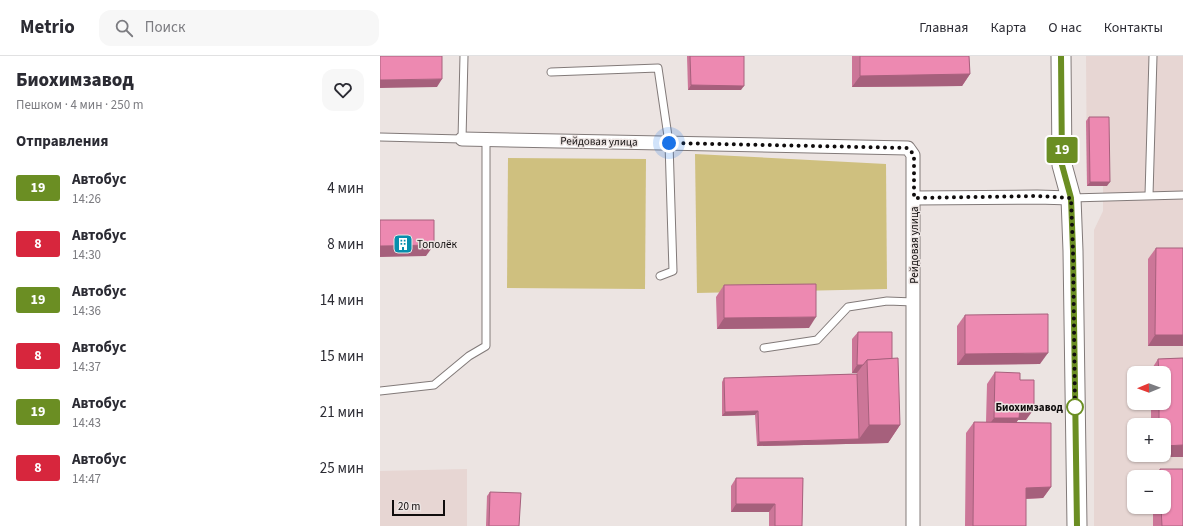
<!DOCTYPE html>
<html lang="ru">
<meta charset="utf-8">
<style>
body{margin:0;font-family:"Source Sans 3",sans-serif;background:#f7f7f7;color:#2b2b33;height:100vh;display:flex;flex-direction:column;font-size:15px;white-space:nowrap}
*{box-sizing:border-box;margin:0}
p{font-size:13px;color:#7c7c81}
.icon{flex:none;width:22px;height:22px;fill:none;stroke:currentColor;stroke-width:2;stroke-linecap:round;stroke-linejoin:round}
.map{position:relative;flex:1;overflow:hidden}
.details{display:flex;flex-direction:column;background:#fff;width:380px}
.details>*{flex:none}
.badge{padding:0 8px;border-radius:3px;font-size:14px;line-height:26px}
.needle{width:26px;rotate:269deg}
.tools{position:absolute;left:747px;top:310px;display:grid;gap:8px}
.tools a{display:grid;place-items:center;width:44px;height:44px;border-radius:8px;background:#fff;box-shadow:0 1px 3px #0004;font-size:20px}
.scale{position:absolute;left:12px;bottom:10px;width:53px;box-sizing:border-box;padding-left:4px;border:2px solid #100d0d;border-top:0;font-size:11px;line-height:14px;white-space:nowrap;color:#100d0d;-webkit-text-stroke:3px #ece4e2;paint-order:stroke}
.you{position:absolute;width:20px;height:20px;margin:-10px;border:3px solid #fff;border-radius:50%;background:#1a73e8;box-shadow:0 0 0 6px #1a73e833}
.map>.badge{position:absolute;translate:-50% -50%;box-shadow:0 0 0 2px #fff}
h2{padding:0 16px;font-size:15px;line-height:36px}
.round{display:grid;place-items:center;flex:none;width:42px;height:42px;border-radius:12px;background:#f7f7f7}
.summary{display:flex;align-items:center;justify-content:space-between;height:68px;padding:0 16px}
h1{font-size:19px;font-weight:800;line-height:30px}
ul{padding:0;list-style:none}
li{display:flex;align-items:center;gap:12px;height:56px;padding:0 16px}
li div{flex:1}
li b{display:block;font-size:15px}
li em{font-style:normal}
li .badge{min-width:44px;font-weight:700;text-align:center}
header{display:flex;align-items:center;gap:24px;box-sizing:border-box;height:56px;padding:0 20px;background:#fff;border-bottom:1px solid #e1e1e2}
header strong{font-size:19px}
nav{display:flex;gap:22px;margin-inline-start:auto;font-size:14px}
.search{width:280px;height:36px;background:#f7f7f7;display:flex;align-items:center;gap:10px;box-sizing:border-box;padding:0 14px;border-radius:12px;color:#7c7c81;font-size:15px}
main{display:flex;flex:1;min-height:0}
.map>svg:first-child{display:block}
.built{fill:#e7d6d3;fill-rule:evenodd}
.green{fill:#cfc07f}
.lines{fill:none;stroke-linecap:round;stroke-linejoin:round}
.service-casing{stroke:#827a79;stroke-width:9}
.minor-casing{stroke:#827a79;stroke-width:15}
.secondary-casing{stroke:#827a79;stroke-width:21}
.service{stroke:#fff;stroke-width:7}
.minor{stroke:#fff;stroke-width:13}
.secondary{stroke:#fff;stroke-width:19}
.wall{fill:#cc7698}
.shaded-wall{fill:#a6607c}
.building{fill:#ed89b1;stroke:#a6607c}
.line-casing{stroke:#fff;stroke-width:9}
.line{stroke:#6b8e23;stroke-width:6}
.walk{stroke:#100d0d;stroke-width:4;stroke-dasharray:0 7.2}
.stop-dot{fill:#fff;stroke:#6b8e23;stroke-width:2}
.labels{text-anchor:middle;stroke-width:3;stroke-linejoin:round;paint-order:stroke}
.street-label{font-size:11px;fill:#100d0d;stroke:#ece4e2}
.poi-label{font-size:11px;fill:#100d0d;stroke:#ece4e2;text-anchor:start}
.stop-label{font-size:11px;font-weight:bold;fill:#100d0d;stroke:#ece4e2;text-anchor:end}
</style>
<header>
<strong>Metrio</strong>
<div class="search"><svg class="icon" aria-label="search" viewBox="0 0 24 24"><circle cx="10" cy="10" r="6"/><path d="M15 15l6 6"/></svg>Поиск</div>
<nav><a>Главная</a><a>Карта</a><a>О нас</a><a>Контакты</a></nav>
</header>
<main>
<section class="details">
<div class="summary"><div><h1>Биохимзавод</h1><p>Пешком · 4 мин · 250 m</p></div><a class="round"><svg class="icon" aria-label="heart" viewBox="0 0 24 24"><path d="M12 20l-8-8c-3-5 5-10 8-4 3-6 11-1 8 4z"/></svg></a></div>
<h2>Отправления</h2>
<ul>
<li><span class="badge" style="background:#6b8e23;color:#fff">19</span><div><b>Автобус</b><p>14:26</p></div><em>4 мин</em></li>
<li><span class="badge" style="background:#d7263d;color:#fff">8</span><div><b>Автобус</b><p>14:30</p></div><em>8 мин</em></li>
<li><span class="badge" style="background:#6b8e23;color:#fff">19</span><div><b>Автобус</b><p>14:36</p></div><em>14 мин</em></li>
<li><span class="badge" style="background:#d7263d;color:#fff">8</span><div><b>Автобус</b><p>14:37</p></div><em>15 мин</em></li>
<li><span class="badge" style="background:#6b8e23;color:#fff">19</span><div><b>Автобус</b><p>14:43</p></div><em>21 мин</em></li>
<li><span class="badge" style="background:#d7263d;color:#fff">8</span><div><b>Автобус</b><p>14:47</p></div><em>25 мин</em></li>
</ul>
</section>
<div class="map">
<svg width="803" height="470" viewBox="0 0 803 470">
<rect width="100%" height="100%" fill="#ece4e2"/>
<g class="built">
<path d="M706,0H803V470H714V174L723,155V130H707ZM754,317H784V347H754ZM754,369H784V399H754ZM754,421H784V451H754Z"/>
<polygon points="87,413 87,470 0,470 0,415"/>
</g>
<g class="green">
<polygon points="315,98 506,108 507,233 317,237"/>
<polygon points="128,102 266,103 265,233 127,232"/>
</g>
<g class="lines">
<defs>
<g id="service">
<polyline points="171,16 278,12 289,87 293,215 280,220"/>
<polyline points="0,81 82,83 84,0"/>
<polyline points="769,139 773,0"/>
<polyline points="691,142 803,139"/>
<polyline points="384,292 437,284 468,251 507,245 534,246"/>
<polyline points="0,335 54,329 89,300 106,290 106,83"/>
</g>
<g id="minor">
<polyline points="82,83 528,92 533,99 533,470"/>
<polyline points="534,142 657,141 691,142"/>
</g>
<polyline id="secondary" points="681,0 682,109 691,142 693,195 697,470"/>
</defs>
<use href="#service" class="service-casing"/>
<use href="#minor" class="minor-casing"/>
<use href="#secondary" class="secondary-casing"/>
<use href="#service" class="service"/>
<use href="#minor" class="minor"/>
<use href="#secondary" class="secondary"/>
</g>
<g class="wall">
<polygon points="307,0 364,0 361,34 308,34"/>
<polygon points="472,0 589,0 590,18 582,30 472,31"/>
<polygon points="709,61 727,130 707,130 706,65"/>
<polygon points="776,192 803,290 768,290 768,203"/>
<polygon points="344,229 429,272 337,273 336,241"/>
<polygon points="585,259 660,308 577,309 577,270"/>
<polygon points="478,276 512,303 520,369 508,387 377,390 375,359 342,360 342,326 344,322 477,318 477,317 472,317 472,283"/>
<polygon points="803,302 803,401 772,401 771,399 784,399 784,369 771,369 771,347 784,347 784,317 771,317 771,314 778,303"/>
<polygon points="615,316 640,324 646,364 638,364 636,367 671,431 663,442 646,443 646,470 585,470 586,377 594,366 606,366 607,328"/>
<polygon points="780,413 803,413 803,470 773,470 773,451 784,451 784,421 775,421"/>
<polygon points="356,422 423,422 422,470 389,470 389,456 351,456 351,430"/>
<polygon points="110,436 139,470 106,470 107,440"/>
</g>
<g class="shaded-wall">
<polygon points="590,18 582,30 472,31 480,20"/>
<polygon points="62,23 57,31 0,32 0,24"/>
<polygon points="311,29 364,30 361,34 308,34"/>
<polygon points="710,126 730,126 727,130 707,130"/>
<polygon points="54,189 46,200 0,201 0,190"/>
<polygon points="436,261 429,272 337,273 344,262"/>
<polygon points="775,279 803,279 803,290 768,290"/>
<polygon points="668,297 660,308 577,309 585,298"/>
<polygon points="477,309 483,309 477,317 472,317"/>
<polygon points="640,352 654,353 646,364 638,364 632,373 606,373 614,362"/>
<polygon points="378,355 375,359 342,360 345,356"/>
<polygon points="489,369 520,369 508,387 377,390 379,386 479,383"/>
<polygon points="803,389 803,401 772,401 773,399 784,399 784,390"/>
<polygon points="671,431 663,442 639,443 646,432"/>
<polygon points="356,448 395,448 389,456 351,456"/>
</g>
<g class="building">
<polygon points="0,0 62,0 62,23 0,24"/>
<polygon points="310,0 364,0 364,30 311,29"/>
<polygon points="480,0 589,0 590,18 480,20"/>
<polygon points="709,61 729,61 730,126 710,126"/>
<polygon points="0,164 54,164 54,189 0,190"/>
<polygon points="776,192 803,192 803,279 775,279"/>
<polygon points="436,228 436,261 344,262 344,229"/>
<polygon points="668,258 668,297 585,298 585,259"/>
<polygon points="478,276 512,276 512,303 487,304 483,309 477,309"/>
<polygon points="518,302 520,369 489,369 487,304"/>
<polygon points="803,302 803,389 784,390 784,369 779,369 779,347 784,347 784,317 779,317 778,303"/>
<polygon points="615,316 640,317 640,324 654,324 654,353 640,352 639,362 614,362"/>
<polygon points="477,318 479,383 379,386 378,355 345,356 344,322"/>
<polygon points="594,366 671,367 671,431 646,432 646,470 593,470"/>
<polygon points="780,413 803,413 803,470 782,470 781,451 784,451 784,421 781,421"/>
<polygon points="356,422 423,422 422,470 395,470 395,448 356,448"/>
<polygon points="110,436 141,437 139,470 109,470"/>
</g>
<g class="lines">
<defs>
<polyline id="line" points="681,0 682,109 691,142 693,195 697,470"/>
</defs>
<use href="#line" class="line-casing"/>
<use href="#line" class="line"/>
<polyline class="walk" points="289,87 528,92 534,99 534,142 657,140 691,142 693,195 695,351"/>
</g>
<defs>
<symbol id="building-square" viewBox="-11 -11 22 22"><rect x="-9" y="-9" width="18" height="18" rx="4" fill="#088ead" stroke="#ece4e2"/><path d="M-4-6H4V6H1V3H-1V6H-4ZM-2.5-4.3h1.7v1.8h-1.7ZM.8-4.3h1.7v1.8H.8ZM-2.5-1h1.7V.8h-1.7ZM.8-1h1.7V.8H.8Z" fill="#fff"/></symbol>
</defs>
<g fill-rule="evenodd">
<use href="#building-square" x="12" y="177" width="22" height="22"/>
</g>
<circle class="stop-dot" cx="695" cy="351" r="8"/>
<g class="labels">
<g class="street-label">
<text transform="translate(219 85) rotate(1)" y="4">Рейдовая улица</text>
<text transform="translate(534 189) rotate(-90)" y="4">Рейдовая улица</text>
</g>
<g class="poi-label">
<text x="37" y="192">Тополёк</text>
</g>
<g class="stop-label">
<text x="683" y="355">Биохимзавод</text>
</g>
</g>
</svg>
<div class="tools">
<a><svg class="needle" viewBox="-14 -14 28 28"><path d="M0-13l5 13h-10z" fill="#e53935"/><path d="M0 13l5-13h-10z" fill="#7c7c81"/></svg></a>
<a>+</a>
<a>−</a>
</div>
<div class="scale">20 m</div>
<div class="you" style="left:289px;top:87px"></div>
<b class="badge" style="left:682px;top:94px;background:#6b8e23;color:#fff">19</b>
</div>
</main>
